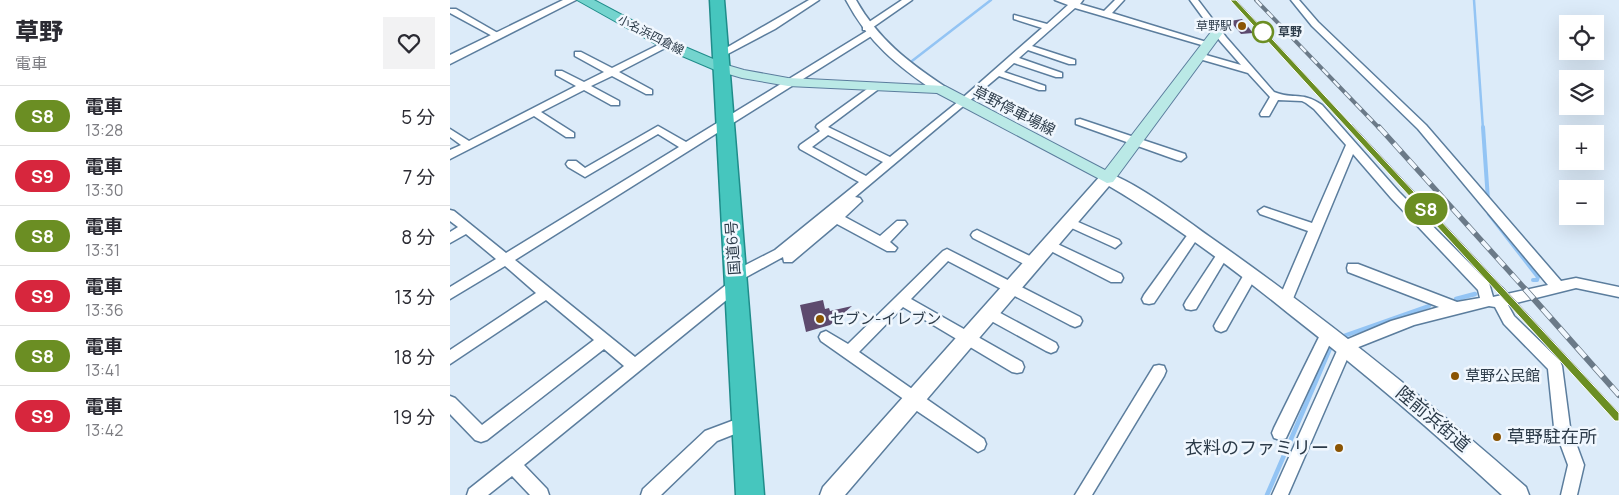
<!DOCTYPE html>
<html lang="ja">
<meta charset="utf-8">
<style>
body{margin:0;font-family:Manrope,"Noto Sans JP",sans-serif;background:#f2f2f3;color:#2b2b33;height:100vh;display:flex;flex-direction:column;font-size:19px;white-space:nowrap}
*{box-sizing:border-box;margin:0}
p{font-size:16px;color:#7c7c81}
.icon{flex:none;width:28px;height:28px;fill:none;stroke:currentColor;stroke-width:2;stroke-linecap:round;stroke-linejoin:round}
.map{position:relative;flex:1;overflow:hidden}
.details{display:flex;flex-direction:column;background:#fff;width:450px}
.details>*{flex:none}
.badge{padding:0 10px;border-radius:16px;font-size:18px;line-height:32px}
.tools{position:absolute;left:1109px;top:15px;display:grid;gap:10px}
.tools a{display:grid;place-items:center;width:45px;height:45px;border-radius:0px;background:#fff;box-shadow:0 5px 20px #0002;font-size:25px}
.map>.badge{position:absolute;translate:-50% -50%;box-shadow:0 0 0 2px #fff}
.round{display:grid;place-items:center;flex:none;width:52px;height:52px;border-radius:0px;background:#f2f2f3}
.headline{display:flex;align-items:center;justify-content:space-between;height:85px;padding:0 15px}
h1{font-size:24px;font-weight:800;line-height:38px}
ul{padding:0;list-style:none}
li{display:flex;align-items:center;gap:15px;height:60px;padding:0 15px;border-top:1px solid #e1e1e2}
li div{flex:1}
li b{display:block;font-size:19px}
li em{font-style:normal}
li .badge{min-width:55px;font-weight:700;text-align:center}
main{display:flex;flex:1;min-height:0}
.map>svg:first-child{display:block}
.lines{fill:none;stroke-linecap:round;stroke-linejoin:round}
.stream-far2{stroke:#93c4f4;stroke-width:2.5}
.stream-far1{stroke:#93c4f4;stroke-width:4}
.stream{stroke:#93c4f4;stroke-width:4.5}
.building{fill:#5d4a6e}
.minor-casing{stroke:#5b7d9d;stroke-width:3}
.tertiary-casing{stroke:#5b7d9d;stroke-width:3}
.secondary-casing{stroke:#5b7d9d;stroke-width:2}
.primary-casing{stroke:#1f8c8a;stroke-width:2}
.trunk-casing{stroke:#1f8c8a;stroke-width:3}
.minor{fill:#fff;fill-rule:evenodd}
.tertiary{fill:#fff;fill-rule:evenodd}
.secondary{fill:#bae9e6;fill-rule:evenodd}
.primary{fill:#74d4ce;fill-rule:evenodd}
.trunk{fill:#46c6be;fill-rule:evenodd}
.rail-far2-casing{stroke:#6b7a88;stroke-width:4}
.rail-far1-casing{stroke:#6b7a88;stroke-width:5.5}
.rail-casing{stroke:#6b7a88;stroke-width:6}
.rail-far2{stroke:#f0f7fe;stroke-width:2.5;stroke-dasharray:8;stroke-linecap:butt}
.rail-far1{stroke:#f0f7fe;stroke-width:4;stroke-dasharray:11;stroke-linecap:butt}
.rail{stroke:#f0f7fe;stroke-width:4.5;stroke-dasharray:13;stroke-linecap:butt}
.line{fill:#6b8e23;stroke:#fff}
.poi-dot{fill:#8a5403;stroke:#f0f7fe;stroke-width:2}
.stop-dot{fill:#fff;stroke:#6b8e23;stroke-width:2.5}
.labels{text-anchor:middle;stroke-width:5;stroke-linejoin:round;paint-order:stroke}
.far-poi-label{font-size:12px;fill:#2c3b49;stroke:#f0f7fe;text-anchor:end}
.far-stop-label{font-size:12px;font-weight:bold;fill:#2c3b49;stroke:#f0f7fe;text-anchor:start}
.far-street-label{font-size:12px;fill:#2c3b49;stroke:#f0f7fe}
.street-label{font-size:15px;fill:#2c3b49;stroke:#f0f7fe}
.poi-label{font-size:15px;fill:#2c3b49;stroke:#f0f7fe;text-anchor:start}
.near-street-label{font-size:18px;fill:#2c3b49;stroke:#f0f7fe}
.near-poi-label{font-size:18px;fill:#2c3b49;stroke:#f0f7fe;text-anchor:start}
</style>
<main>
<section class="details">
<div class="headline"><div><h1>草野</h1><p>電車</p></div><a class="round"><svg class="icon" aria-label="heart" viewBox="0 0 24 24"><path d="M12 20l-8-8c-3-5 5-10 8-4 3-6 11-1 8 4z"/></svg></a></div>
<ul>
<li><span class="badge" style="background:#6b8e23;color:#fff">S8</span><div><b>電車</b><p>13:28</p></div><em>5 分</em></li>
<li><span class="badge" style="background:#d7263d;color:#fff">S9</span><div><b>電車</b><p>13:30</p></div><em>7 分</em></li>
<li><span class="badge" style="background:#6b8e23;color:#fff">S8</span><div><b>電車</b><p>13:31</p></div><em>8 分</em></li>
<li><span class="badge" style="background:#d7263d;color:#fff">S9</span><div><b>電車</b><p>13:36</p></div><em>13 分</em></li>
<li><span class="badge" style="background:#6b8e23;color:#fff">S8</span><div><b>電車</b><p>13:41</p></div><em>18 分</em></li>
<li><span class="badge" style="background:#d7263d;color:#fff">S9</span><div><b>電車</b><p>13:42</p></div><em>19 分</em></li>
</ul>
</section>
<div class="map">
<svg width="1169" height="495" viewBox="0 0 1169 495">
<rect width="100%" height="100%" fill="#dcebf9"/>
<g class="lines">
<g class="stream-far2">
<polyline points="1024,0 1033,129"/>
<polyline points="462,61 541,0"/>
</g>
<g class="stream-far1">
<polyline points="1033,127 1038,200"/>
<polyline points="1039,214 1088,277 1087,280 1083,280"/>
</g>
<g class="stream">
<polyline points="1006,299 1025,294"/>
<polyline points="891,337 979,306"/>
<polyline points="817,495 881,346"/>
</g>
</g>
<g class="building">
<polygon points="792,19 803,33 791,34 780,21"/>
<polygon points="373,300 375,309 379,308 380,311 402,306 380,325 356,332 350,305"/>
</g>
<g class="lines">
<defs>
<g id="minor">
<polygon points="359,0 369,0 325,29 272,57 269,58 264,55"/>
<polygon points="452,0 462,0 419,30 413,30 413,26"/>
<path d="M605,0H633L630,4L654,11L665,0H674L662,13L763,44L755,46L625,8L582,46L625,60V64H619L578,50L569,58L612,73V77H606L564,63L554,72L595,86V90H589L549,76L405,197L410,198L412,201L395,217L430,236L447,221H455L457,224L440,242L447,248L445,251H437L387,224L342,262H334L333,257L289,281L292,285L290,289L74,465L97,489L99,495H80L62,476L38,495H17L19,489L174,366L154,349L37,440L31,442L25,440L0,414V396L5,398L32,425L144,340L96,300L0,364V350L86,293L55,266L0,299V287L46,259L16,234L0,243V232L8,227L0,221V210L4,211L56,253L229,147L208,134L135,177L118,167L116,164L118,161H126L135,168L208,126L236,142L417,31H423V35L65,260L185,357L281,281L278,277L280,273L325,250L409,182L350,149L349,147L350,145L370,131L366,127L367,125L424,84H430V88L378,127L440,157L509,101L592,28L564,19V15L597,24L618,5ZM378,135L433,162L416,176L362,147Z"/>
<path d="M740,0H748L776,37L824,92C844,100 852,91 872,105L949,192L1039,283L1043,297L1098,285L968,129L862,26L841,0H849L868,22L976,125L1111,281L1126,278L1169,287V297L1126,288L1058,305L1064,316L1110,361L1112,366L1120,427L1134,465L1127,495H1111L1118,465L1104,427L1098,369L1054,324L1045,307L1039,306L964,325L901,350L838,495H822L891,342L941,321L989,307L898,272L897,268L898,264H908L1007,302L1030,298L1028,290L941,198L903,154L842,301L840,305L835,306L830,305L828,301L858,231L810,214L808,211L814,207L862,223L896,145L864,109L856,103L852,101L828,100L819,116H811L810,114L820,97L798,73L746,58L744,56L749,53L791,65L770,41Z"/>
<polygon points="0,9 6,9 53,36 46,38 0,13"/>
<polygon points="216,41 219,42 219,46 169,72 202,90 202,94 196,94 162,76 141,86 169,101 169,105 161,105 134,90 91,112 124,133 124,137 116,137 84,116 0,159 0,150 11,145 0,137 0,129 19,141 126,86 106,75 106,71 112,71 134,82 154,72 125,56 125,52 131,52 162,68"/>
<polygon points="630,119 735,154 736,157 731,161 727,160 626,124 626,120"/>
<polygon points="619,218 669,240 671,243 665,248 661,246 615,225 613,222"/>
<polygon points="745,228 749,230 751,233 749,236 704,303 699,304 694,303 692,299 694,295 741,230"/>
<polygon points="527,230 588,260 589,263 588,266 578,266 523,238 521,235 523,232"/>
<polygon points="599,240 671,274 673,278 671,282 661,282 595,248 593,245"/>
<polygon points="497,249 630,317 632,321 630,325 625,327 620,325 498,261 461,299 572,362 574,367 572,372 567,373 562,372 453,307 409,352 534,439 536,444 534,449 528,452 458,405 455,400 371,341 369,337 371,333 376,331 398,344 493,251"/>
<polygon points="773,249 777,251 779,254 746,309 741,310 736,309 734,305 736,301 769,251"/>
<polygon points="801,270 806,271 807,275 776,330 771,332 766,330 764,326 766,322 796,271"/>
<polygon points="539,307 606,343 608,347 606,351 601,353 596,351 534,317 532,313 534,309"/>
<polygon points="878,327 883,329 885,333 836,438 830,440 824,438 822,433 824,428 873,329"/>
<polygon points="709,365 714,366 716,371 714,376 642,495 625,495 704,366"/>
<polygon points="295,416 300,418 303,423 300,428 267,441 211,495 191,495 193,489 255,431"/>
</g>
<g id="tertiary">
<polygon points="113,0 126,0 0,64 0,55"/>
<path d="M396,0H406C428,39 458,62 494,86L496,89L494,92H486C446,65 419,43 396,0Z"/>
<path d="M657,173C684,181 735,219 760,237C870,314 975,398 1076,487L1079,495H1052C983,431 912,371 838,313C781,267 722,223 659,186L395,495H370L373,487L652,174Z"/>
</g>
<polygon id="secondary" points="768,27 774,31 772,34 663,182 657,183 487,93 338,86 292,78 265,70 263,67 270,63 294,70 338,78 495,86 655,170 764,28"/>
<polygon id="primary" points="127,0 144,0 221,41 275,64 278,67 270,72 265,70 211,47"/>
<polygon id="trunk" points="260,0 274,0 314,495 286,495"/>
</defs>
<use href="#minor" class="minor-casing"/>
<use href="#tertiary" class="tertiary-casing"/>
<use href="#secondary" class="secondary-casing"/>
<use href="#primary" class="primary-casing"/>
<use href="#trunk" class="trunk-casing"/>
<use href="#minor" class="minor"/>
<use href="#tertiary" class="tertiary"/>
<use href="#secondary" class="secondary"/>
<use href="#primary" class="primary"/>
<use href="#trunk" class="trunk"/>
<defs>
<g id="rail-far2">
<polyline points="784,0 903,129"/>
<polyline points="806,0 930,129"/>
</g>
<g id="rail-far1">
<polyline points="901,127 1052,290"/>
<polyline points="929,127 1076,290"/>
</g>
<g id="rail">
<polyline points="1051,289 1169,417"/>
<polyline points="1075,289 1169,395"/>
</g>
</defs>
<use href="#rail-far2" class="rail-far2-casing"/>
<use href="#rail-far1" class="rail-far1-casing"/>
<use href="#rail" class="rail-casing"/>
<use href="#rail-far2" class="rail-far2"/>
<use href="#rail-far1" class="rail-far1"/>
<use href="#rail" class="rail"/>
</g>
<polygon class="line" points="780,0 786,0 1169,413 1169,421 1165,421"/>
<g class="poi-dot">
<circle cx="792" cy="26" r="5"/>
<circle cx="370" cy="319" r="5"/>
<circle cx="1005" cy="376" r="5"/>
<circle cx="1047" cy="437" r="5"/>
<circle cx="889" cy="448" r="5"/>
</g>
<circle class="stop-dot" cx="813" cy="32" r="10"/>
<g class="labels">
<g class="far-poi-label">
<text x="782" y="30">草野駅</text>
</g>
<g class="far-stop-label">
<text x="828" y="36">草野</text>
</g>
<g class="far-street-label">
<text transform="translate(201 35) rotate(27)" y="4">小名浜四倉線</text>
</g>
<g class="street-label">
<text transform="translate(564 111) rotate(27)" y="5">草野停車場線</text>
<text transform="translate(283 248) rotate(-94)" y="5">国道6号</text>
</g>
<g class="poi-label">
<text x="380" y="324">セブン-イレブン</text>
<text x="1015" y="381">草野公民館</text>
</g>
<g class="near-street-label">
<text transform="translate(983 419) rotate(40)" y="6">陸前浜街道</text>
</g>
<g class="near-poi-label">
<text x="1057" y="443">草野駐在所</text>
<text x="879" y="454" text-anchor="end">衣料のファミリー</text>
</g>
</g>
</svg>
<div class="tools">
<a><svg class="icon" aria-label="locate" viewBox="0 0 24 24"><circle cx="12" cy="12" r="6"/><path d="M12 2v4M12 18v4M2 12h4M18 12h4"/></svg></a>
<a><svg class="icon" aria-label="layers" viewBox="0 0 24 24"><path d="M12 4l9 5-9 5-9-5zM3 14l9 5 9-5"/></svg></a>
<a>+</a>
<a>−</a>
</div>
<b class="badge" style="left:976px;top:209px;background:#6b8e23;color:#fff">S8</b>
</div>
</main>
